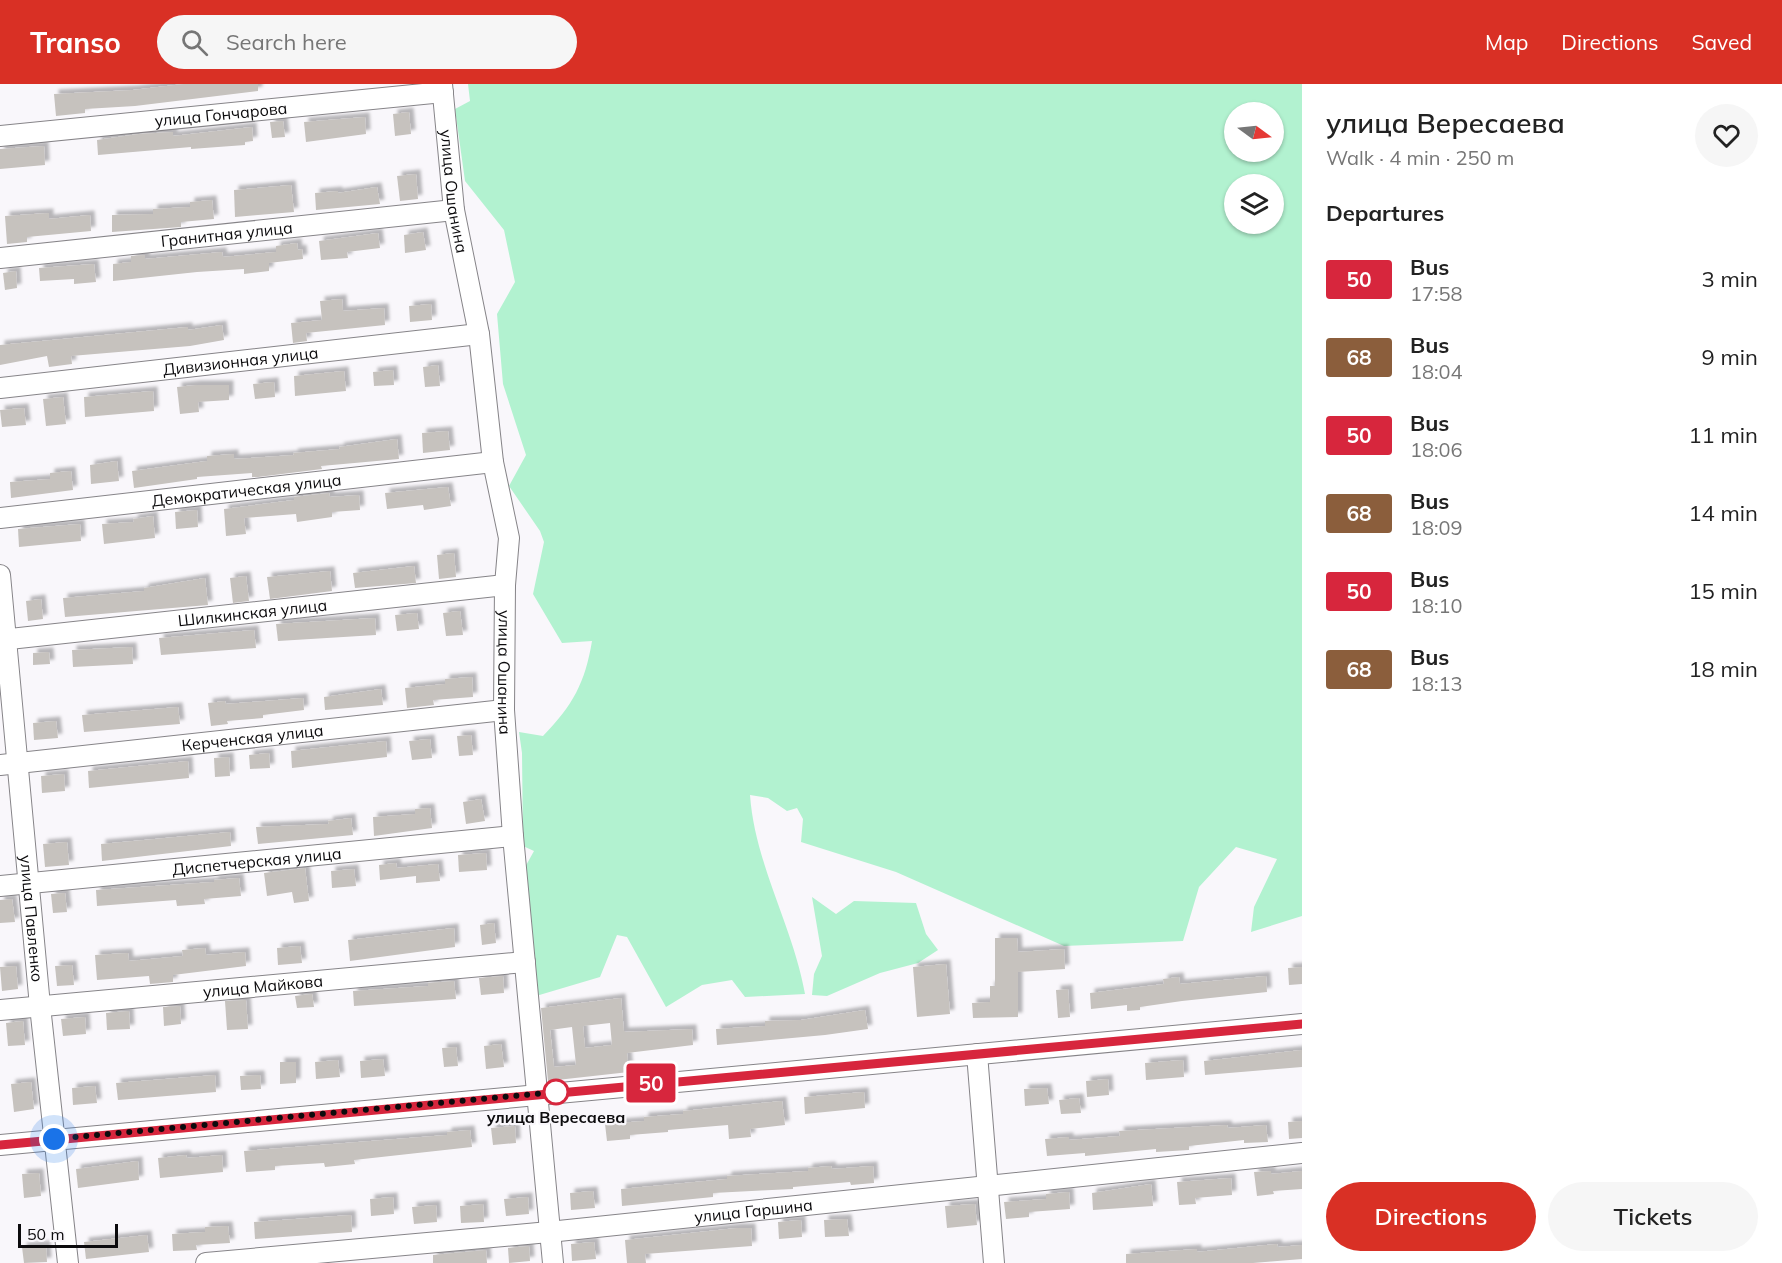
<!DOCTYPE html>
<meta charset="utf-8">
<style>
body{margin:0;font-family:Mulish,sans-serif;background:#f6f6f6;color:#222;height:100vh;display:flex;flex-direction:column;font-size:22px;white-space:nowrap}
*{box-sizing:border-box;margin:0}
p{font-size:20px;color:#767676}
.icon{flex:none;width:33px;height:33px;fill:none;stroke:currentColor;stroke-width:2;stroke-linecap:round;stroke-linejoin:round}
.map{position:relative;flex:1;overflow:hidden}
.details{display:flex;flex-direction:column;background:#fff;width:480px}
.details>*{flex:none}
.badge{padding:0 12px;border-radius:4px;font-size:21px;line-height:39px}
.needle{width:39px;rotate:105deg}
.buttons{position:absolute;left:1224px;top:18px;display:grid;gap:12px}
.buttons a{display:grid;place-items:center;width:60px;height:60px;border-radius:50%;background:#fff;box-shadow:0 2px 4px #0004;font-size:30px}
.scale{position:absolute;left:18px;bottom:15px;width:100px;box-sizing:border-box;padding-left:6px;border:3px solid #0c0b0d;border-top:0;font-size:16px;line-height:21px;white-space:nowrap;color:#0c0b0d;-webkit-text-stroke:4px #f9f7fb;paint-order:stroke}
.you{position:absolute;width:30px;height:30px;margin:-15px;border:4px solid #fff;border-radius:50%;background:#1a73e8;box-shadow:0 0 0 9px #1a73e833}
.map>.badge{position:absolute;translate:-50% -50%;box-shadow:0 0 0 3px #fff}
h2{padding:0 24px;font-size:22px;line-height:54px}
.round{display:grid;place-items:center;flex:none;width:63px;height:63px;border-radius:32px;background:#f6f6f6}
.overview{display:flex;align-items:center;justify-content:space-between;height:102px;padding:0 24px}
h1{font-size:28px;font-weight:600;line-height:45px}
.action{display:flex;gap:12px;margin-top:auto;padding:12px 24px}
.action a{flex:1;height:69px;border-radius:36px;background:#d93025;color:#fff;font-size:24px;font-weight:600;line-height:69px;text-align:center}
.action a+a{background:#f6f6f6;color:#222}
ul{padding:0;list-style:none}
li{display:flex;align-items:center;gap:18px;height:78px;padding:0 24px}
li div{flex:1}
li b{display:block;font-size:22px}
li em{font-style:normal}
li .badge{min-width:66px;font-weight:700;text-align:center}
header{display:flex;align-items:center;gap:36px;box-sizing:border-box;height:84px;padding:0 30px;background:#d93025;color:#fff}
header strong{font-size:28px}
nav{display:flex;gap:33px;margin-inline-start:auto;font-size:21px}
.search{width:420px;height:54px;background:#f6f6f6;display:flex;align-items:center;gap:15px;box-sizing:border-box;padding:0 21px;border-radius:33px;color:#767676;font-size:22px}
main{display:flex;flex:1;min-height:0}
.map>svg:first-child{display:block}
.green{fill:#b2f2d0;fill-rule:evenodd}
.building{fill:#c6c2be;fill-rule:evenodd;filter:url(#shadow)}
.lines{fill:none;stroke-linecap:round;stroke-linejoin:round}
.minor-casing{stroke:#868488;stroke-width:22}
.minor{stroke:#fff;stroke-width:20}
.line-casing{stroke:#fff;stroke-width:14}
.line{stroke:#d7263d;stroke-width:9}
.walk{stroke:#0c0b0d;stroke-width:6;stroke-dasharray:0 10.8}
.stop-dot{fill:#fff;stroke:#d7263d;stroke-width:3}
.labels{text-anchor:middle;stroke-width:4.5;stroke-linejoin:round;paint-order:stroke}
.street-label{font-size:16px;fill:#0c0b0d;stroke:#f9f7fb}
.stop-label{font-size:16px;font-weight:bold;fill:#0c0b0d;stroke:#f9f7fb}
</style>
<header>
<strong>Transo</strong>
<div class="search"><svg class="icon" aria-label="search" viewBox="0 0 24 24"><circle cx="10" cy="10" r="6"/><path d="M15 15l6 6"/></svg>Search here</div>
<nav><a>Map</a><a>Directions</a><a>Saved</a></nav>
</header>
<main>
<div class="map">
<svg width="1302" height="1179" viewBox="0 0 1302 1179">
<defs>
<filter id="shadow"><feDropShadow dx="4.5" dy="-4.5" stdDeviation="1.5" flood-color="#0004"/></filter>
</defs>
<rect width="100%" height="100%" fill="#f9f7fb"/>
<g class="green">
<path d="M468,0H1302V832L1251,848L1254,823L1277,775L1236,763L1199,803L1183,857L1064,862L896,788L801,758L803,735L797,724L787,727L768,714L750,711C755,781 793,842 805,910L745,913L732,896L702,901L666,923L627,853L617,851L600,893L536,912L524,785L534,767L523,762L522,669L519,648L543,652C573,621 585,599 592,557L562,559L533,510L544,458L540,447L509,402L526,371L503,300L497,230L515,198L504,146L465,97L455,25L470,17ZM1234,28H1274V68H1234ZM1234,100H1274V140H1234Z"/>
<polygon points="812,813 836,830 854,817 916,819 926,850 938,866 918,879 880,889 827,912 812,911 814,890 822,872"/>
</g>
<g class="building">
<polygon points="184,0 258,0 258,7 135,22 85,25 85,29 56,32 54,10 133,6"/>
<polygon points="409,28 411,50 395,52 393,30"/>
<polygon points="365,33 366,50 306,58 304,38"/>
<polygon points="283,37 285,53 272,54 270,38"/>
<polygon points="252,43 253,57 245,58 245,61 191,65 191,63 98,71 97,56 139,50 173,48 173,52"/>
<polygon points="44,62 45,81 0,85 0,65"/>
<polygon points="416,90 418,115 400,117 397,92"/>
<polygon points="291,101 294,128 235,133 234,106"/>
<polygon points="377,103 380,120 316,126 315,109 338,107 338,109"/>
<polygon points="212,116 214,135 181,138 181,143 112,148 112,131 153,130 153,125 190,123 190,118"/>
<polygon points="49,129 49,135 90,131 91,147 27,153 27,158 7,160 5,132"/>
<polygon points="423,148 426,166 405,169 404,151"/>
<polygon points="378,149 380,164 347,168 348,174 321,176 319,157"/>
<polygon points="297,159 298,166 302,165 303,175 269,179 269,187 244,190 244,185 197,188 113,197 113,180 131,178 131,172 145,171 145,175 222,168 223,173 276,168 276,162"/>
<polygon points="94,180 96,198 74,200 74,195 40,197 39,184"/>
<polygon points="16,187 17,204 5,206 3,189"/>
<polygon points="342,215 343,227 384,224 385,241 306,249 307,257 293,259 291,239 322,236 320,217"/>
<polygon points="431,220 432,236 410,238 409,222"/>
<polygon points="222,241 224,256 190,262 71,272 72,280 49,283 47,272 0,281 0,261 188,243 188,246"/>
<polygon points="438,281 440,302 425,303 423,283"/>
<polygon points="393,286 394,301 374,302 373,288"/>
<polygon points="344,287 346,307 295,312 294,292"/>
<polygon points="274,298 275,313 255,315 253,300"/>
<polygon points="196,301 229,301 229,316 198,318 199,328 180,330 177,303"/>
<polygon points="153,307 154,327 85,333 84,313"/>
<polygon points="63,313 66,340 46,342 43,315"/>
<polygon points="24,324 26,341 2,343 0,326"/>
<polygon points="448,347 450,366 423,369 422,349"/>
<polygon points="397,355 399,375 321,382 322,385 258,393 252,393 252,389 197,393 197,395 134,404 132,387 207,377 207,372 234,370 234,375 294,371 293,369 340,365 339,363"/>
<polygon points="117,377 119,397 91,400 90,381"/>
<polygon points="71,387 73,406 11,414 10,398 50,395 50,389"/>
<polygon points="448,403 451,422 424,426 423,421 387,425 385,409"/>
<polygon points="329,409 330,413 359,411 360,426 332,428 332,433 297,438 296,430 244,434 246,450 226,452 224,425 294,416 294,413"/>
<polygon points="197,426 198,443 176,445 175,428"/>
<polygon points="153,432 155,454 104,460 102,440 134,438 133,435"/>
<polygon points="80,440 81,457 19,463 18,445"/>
<polygon points="454,469 456,493 439,495 437,471"/>
<polygon points="414,482 416,499 355,504 353,489"/>
<polygon points="330,487 332,507 270,515 267,493"/>
<polygon points="246,492 249,517 233,519 230,494"/>
<polygon points="205,494 208,521 65,533 63,514 144,507 144,504"/>
<polygon points="41,515 43,535 28,537 26,517"/>
<polygon points="460,527 463,551 446,552 443,529"/>
<polygon points="417,529 419,545 397,547 395,531"/>
<polygon points="375,534 376,551 278,557 276,540"/>
<polygon points="254,546 256,564 161,571 159,554"/>
<polygon points="132,563 133,580 73,583 72,566"/>
<polygon points="49,568 50,580 33,581 33,569"/>
<polygon points="472,593 473,613 433,616 434,621 407,624 405,604 445,600 445,595"/>
<polygon points="381,605 383,621 325,626 324,613"/>
<polygon points="303,614 304,626 263,631 263,634 227,637 228,640 211,642 208,619 225,617 226,620"/>
<polygon points="178,623 180,640 84,648 82,631"/>
<polygon points="56,637 58,654 34,656 33,639"/>
<polygon points="471,651 473,671 459,672 457,652"/>
<polygon points="430,655 432,674 412,676 409,657"/>
<polygon points="386,657 387,673 292,684 291,667"/>
<polygon points="269,669 270,684 250,685 249,671"/>
<polygon points="229,673 230,692 215,693 214,674"/>
<polygon points="188,677 189,694 89,704 88,687"/>
<polygon points="64,690 65,707 42,709 41,692"/>
<polygon points="481,715 485,737 466,740 463,718"/>
<polygon points="430,724 432,744 374,752 373,733 415,730 415,725"/>
<polygon points="351,734 353,751 258,760 256,743 329,740 328,737"/>
<polygon points="230,748 231,762 102,777 101,760"/>
<polygon points="67,758 69,781 45,783 43,760"/>
<polygon points="486,769 487,786 459,788 458,771"/>
<polygon points="396,779 397,784 438,780 440,797 416,799 416,792 380,796 379,781"/>
<polygon points="305,784 309,817 294,819 292,808 267,812 264,789"/>
<polygon points="354,785 356,802 332,804 331,787"/>
<polygon points="239,794 241,812 204,815 205,820 177,822 176,816 97,822 96,806 214,798 214,796"/>
<polygon points="65,809 67,828 53,829 51,810"/>
<polygon points="12,815 15,838 0,839 0,816"/>
<polygon points="494,839 496,859 482,861 480,841"/>
<polygon points="454,844 455,863 350,877 348,856"/>
<polygon points="995,854 1017,854 1018,868 1064,865 1065,885 1018,888 1018,933 973,934 972,919 990,918 990,902 995,902"/>
<polygon points="300,862 302,879 278,881 277,864"/>
<polygon points="205,864 206,871 245,868 246,882 173,891 173,898 150,900 149,892 97,896 95,871 128,869 129,877 183,872 182,866"/>
<polygon points="946,880 950,930 917,933 913,883"/>
<polygon points="72,881 74,901 57,902 55,882"/>
<polygon points="16,882 18,905 2,907 0,883"/>
<polygon points="1302,883 1302,900 1289,901 1288,884"/>
<polygon points="503,892 504,909 481,911 479,894"/>
<polygon points="1266,892 1267,908 1182,917 1140,923 1140,926 1127,927 1127,921 1091,925 1090,909 1164,900 1163,895 1179,893 1180,900"/>
<polygon points="454,897 456,915 354,922 353,907 428,902 428,899"/>
<polygon points="1068,905 1070,933 1058,934 1056,906"/>
<polygon points="312,910 314,923 297,924 295,912"/>
<path d="M621,914L624,948L692,945L693,961L627,969L629,988L548,997L541,924ZM610,939L612,961L585,964L583,942ZM572,943L576,981L554,983L550,946Z"/>
<polygon points="246,916 248,945 227,946 225,917"/>
<polygon points="180,922 181,940 164,942 163,923"/>
<polygon points="865,926 868,945 825,951 717,961 716,945 765,942 765,937 801,936"/>
<polygon points="129,927 130,945 107,946 106,929"/>
<polygon points="85,933 86,950 63,952 61,935"/>
<polygon points="23,937 25,961 8,962 6,939"/>
<polygon points="501,960 504,983 486,985 484,962"/>
<polygon points="456,963 458,982 444,983 442,964"/>
<polygon points="1302,966 1302,983 1205,991 1204,977"/>
<polygon points="383,975 385,992 361,994 360,977"/>
<polygon points="338,976 340,993 316,995 315,978"/>
<polygon points="1183,976 1184,993 1146,996 1145,979"/>
<polygon points="280,978 296,978 296,999 280,1000"/>
<polygon points="215,991 216,1008 118,1016 116,999"/>
<polygon points="260,991 261,1005 241,1006 240,992"/>
<polygon points="1108,995 1109,1011 1087,1013 1086,997"/>
<polygon points="31,998 34,1025 14,1028 11,1000"/>
<polygon points="95,1002 97,1019 73,1021 72,1004"/>
<polygon points="1047,1004 1049,1020 1025,1022 1024,1005"/>
<polygon points="864,1008 865,1024 805,1030 804,1013"/>
<polygon points="1079,1014 1081,1029 1061,1030 1059,1016"/>
<polygon points="782,1017 785,1041 750,1045 751,1053 729,1055 728,1041 668,1046 668,1048 630,1051 630,1055 607,1057 605,1040 644,1037 644,1033 683,1030 683,1027"/>
<polygon points="1302,1037 1302,1054 1289,1055 1288,1038"/>
<polygon points="1227,1041 1228,1044 1266,1041 1268,1058 1244,1059 1244,1056 1189,1062 1189,1066 1156,1068 1156,1065 1085,1072 1085,1069 1047,1072 1045,1055 1069,1053 1069,1056 1120,1052 1119,1047"/>
<polygon points="515,1042 516,1059 493,1061 491,1044"/>
<polygon points="470,1046 472,1063 354,1076 355,1080 325,1083 324,1079 275,1082 275,1086 246,1088 244,1067 447,1051 447,1048"/>
<polygon points="186,1071 187,1074 222,1071 223,1088 160,1094 158,1074"/>
<polygon points="138,1077 139,1096 78,1104 76,1085"/>
<polygon points="831,1082 832,1085 873,1082 874,1099 851,1101 850,1098 793,1103 793,1105 713,1109 713,1113 622,1122 621,1105 727,1095 727,1092 808,1087 808,1084"/>
<polygon points="1271,1087 1271,1090 1302,1087 1302,1105 1273,1107 1274,1110 1257,1112 1254,1088"/>
<polygon points="39,1089 41,1112 24,1114 22,1090"/>
<polygon points="1231,1094 1232,1111 1195,1114 1196,1120 1179,1121 1177,1098"/>
<polygon points="1151,1100 1153,1122 1093,1126 1092,1109"/>
<polygon points="593,1107 595,1124 571,1126 570,1109"/>
<polygon points="1069,1108 1070,1125 1029,1128 1029,1133 1006,1135 1004,1118 1046,1115 1046,1110"/>
<polygon points="393,1113 394,1130 371,1132 370,1115"/>
<polygon points="528,1113 529,1130 506,1132 504,1115"/>
<polygon points="483,1120 484,1138 461,1139 460,1122"/>
<polygon points="975,1120 977,1141 947,1144 945,1122"/>
<polygon points="436,1121 437,1138 414,1140 412,1123"/>
<polygon points="351,1131 352,1148 255,1155 254,1138"/>
<polygon points="847,1135 849,1152 825,1153 824,1136"/>
<polygon points="801,1136 802,1153 779,1155 778,1138"/>
<polygon points="228,1142 230,1159 196,1161 197,1166 173,1167 172,1150 205,1148 205,1143"/>
<polygon points="737,1144 751,1144 752,1162 645,1170 646,1179 627,1179 625,1156"/>
<polygon points="147,1151 149,1168 86,1175 84,1158"/>
<polygon points="594,1158 596,1175 572,1177 571,1160"/>
<polygon points="1277,1160 1278,1163 1302,1161 1302,1175 1253,1179 1126,1179 1126,1170 1197,1165 1197,1168"/>
<polygon points="46,1161 47,1178 24,1179 22,1163"/>
<polygon points="529,1162 530,1177 509,1179 508,1164"/>
<polygon points="486,1166 487,1179 433,1179 433,1171"/>
</g>
<g class="lines">
<defs>
<g id="minor">
<path id="s1" d="M442,0L454,126L479,250L493,378L509,454L505,501L504,626L513,752L553,1179"/>
<path id="s2" d="M0,52L443,8"/>
<path id="s3" d="M0,174L454,126"/>
<path id="s4" d="M0,304L479,250"/>
<path id="s5" d="M0,434L493,378"/>
<path id="s6" d="M0,491L40,922L68,1179"/>
<path id="s7" d="M0,556L505,501"/>
<path id="s8" d="M0,681L504,626"/>
<path id="s9" d="M0,802L513,752"/>
<path id="s10" d="M0,926L525,878"/>
<polyline points="977,970 994,1179"/>
<polyline points="0,1061 1302,940"/>
<path id="s11" d="M206,1179L549,1148L1302,1069"/>
</g>
</defs>
<use href="#minor" class="minor-casing"/>
<use href="#minor" class="minor"/>
</g>
<g class="lines">
<defs>
<polyline id="line" points="0,1061 1302,940"/>
</defs>
<use href="#line" class="line-casing"/>
<use href="#line" class="line"/>
<polyline class="walk" points="54,1055 556,1008"/>
</g>
<circle class="stop-dot" cx="556" cy="1008" r="12"/>
<g class="labels">
<g class="street-label">
<text dy="6" stroke="none"><textPath href="#s2" startOffset="222">улица Гончарова</textPath></text>
<text dy="6" stroke="none"><textPath href="#s1" startOffset="108">улица Ошанина</textPath></text>
<text dy="6" stroke="none"><textPath href="#s3" startOffset="228">Гранитная улица</textPath></text>
<text dy="6" stroke="none"><textPath href="#s4" startOffset="242">Дивизионная улица</textPath></text>
<text dy="6" stroke="none"><textPath href="#s5" startOffset="248">Демократическая улица</textPath></text>
<text dy="6" stroke="none"><textPath href="#s7" startOffset="254">Шилкинская улица</textPath></text>
<text dy="6" stroke="none"><textPath href="#s1" startOffset="594">улица Ошанина</textPath></text>
<text dy="6" stroke="none"><textPath href="#s8" startOffset="254">Керченская улица</textPath></text>
<text dy="6" stroke="none"><textPath href="#s9" startOffset="258">Диспетчерская улица</textPath></text>
<text dy="6" stroke="none"><textPath href="#s6" startOffset="345">улица Павленко</textPath></text>
<text dy="6" stroke="none"><textPath href="#s10" startOffset="264">улица Майкова</textPath></text>
<text dy="6" stroke="none"><textPath href="#s11" startOffset="550">улица Гаршина</textPath></text>
</g>
<g class="stop-label">
<text x="556" y="1039">улица Вересаева</text>
</g>
</g>
</svg>
<div class="buttons">
<a><svg class="needle" viewBox="-14 -14 28 28"><path d="M0-13l5 13h-10z" fill="#e53935"/><path d="M0 13l5-13h-10z" fill="#767676"/></svg></a>
<a><svg class="icon" aria-label="layers" viewBox="0 0 24 24"><path d="M12 4l9 5-9 5-9-5zM3 14l9 5 9-5"/></svg></a>
</div>
<div class="scale">50 m</div>
<div class="you" style="left:54px;top:1055px"></div>
<b class="badge" style="left:651px;top:999px;background:#d7263d;color:#fff">50</b>
</div>
<section class="details">
<div class="overview"><div><h1>улица Вересаева</h1><p>Walk · 4 min · 250 m</p></div><a class="round"><svg class="icon" aria-label="heart" viewBox="0 0 24 24"><path d="M12 20l-8-8c-3-5 5-10 8-4 3-6 11-1 8 4z"/></svg></a></div>
<h2>Departures</h2>
<ul>
<li><span class="badge" style="background:#d7263d;color:#fff">50</span><div><b>Bus</b><p>17:58</p></div><em>3 min</em></li>
<li><span class="badge" style="background:#8b5e3c;color:#fff">68</span><div><b>Bus</b><p>18:04</p></div><em>9 min</em></li>
<li><span class="badge" style="background:#d7263d;color:#fff">50</span><div><b>Bus</b><p>18:06</p></div><em>11 min</em></li>
<li><span class="badge" style="background:#8b5e3c;color:#fff">68</span><div><b>Bus</b><p>18:09</p></div><em>14 min</em></li>
<li><span class="badge" style="background:#d7263d;color:#fff">50</span><div><b>Bus</b><p>18:10</p></div><em>15 min</em></li>
<li><span class="badge" style="background:#8b5e3c;color:#fff">68</span><div><b>Bus</b><p>18:13</p></div><em>18 min</em></li>
</ul>
<div class="action"><a>Directions</a><a>Tickets</a></div>
</section>
</main>
